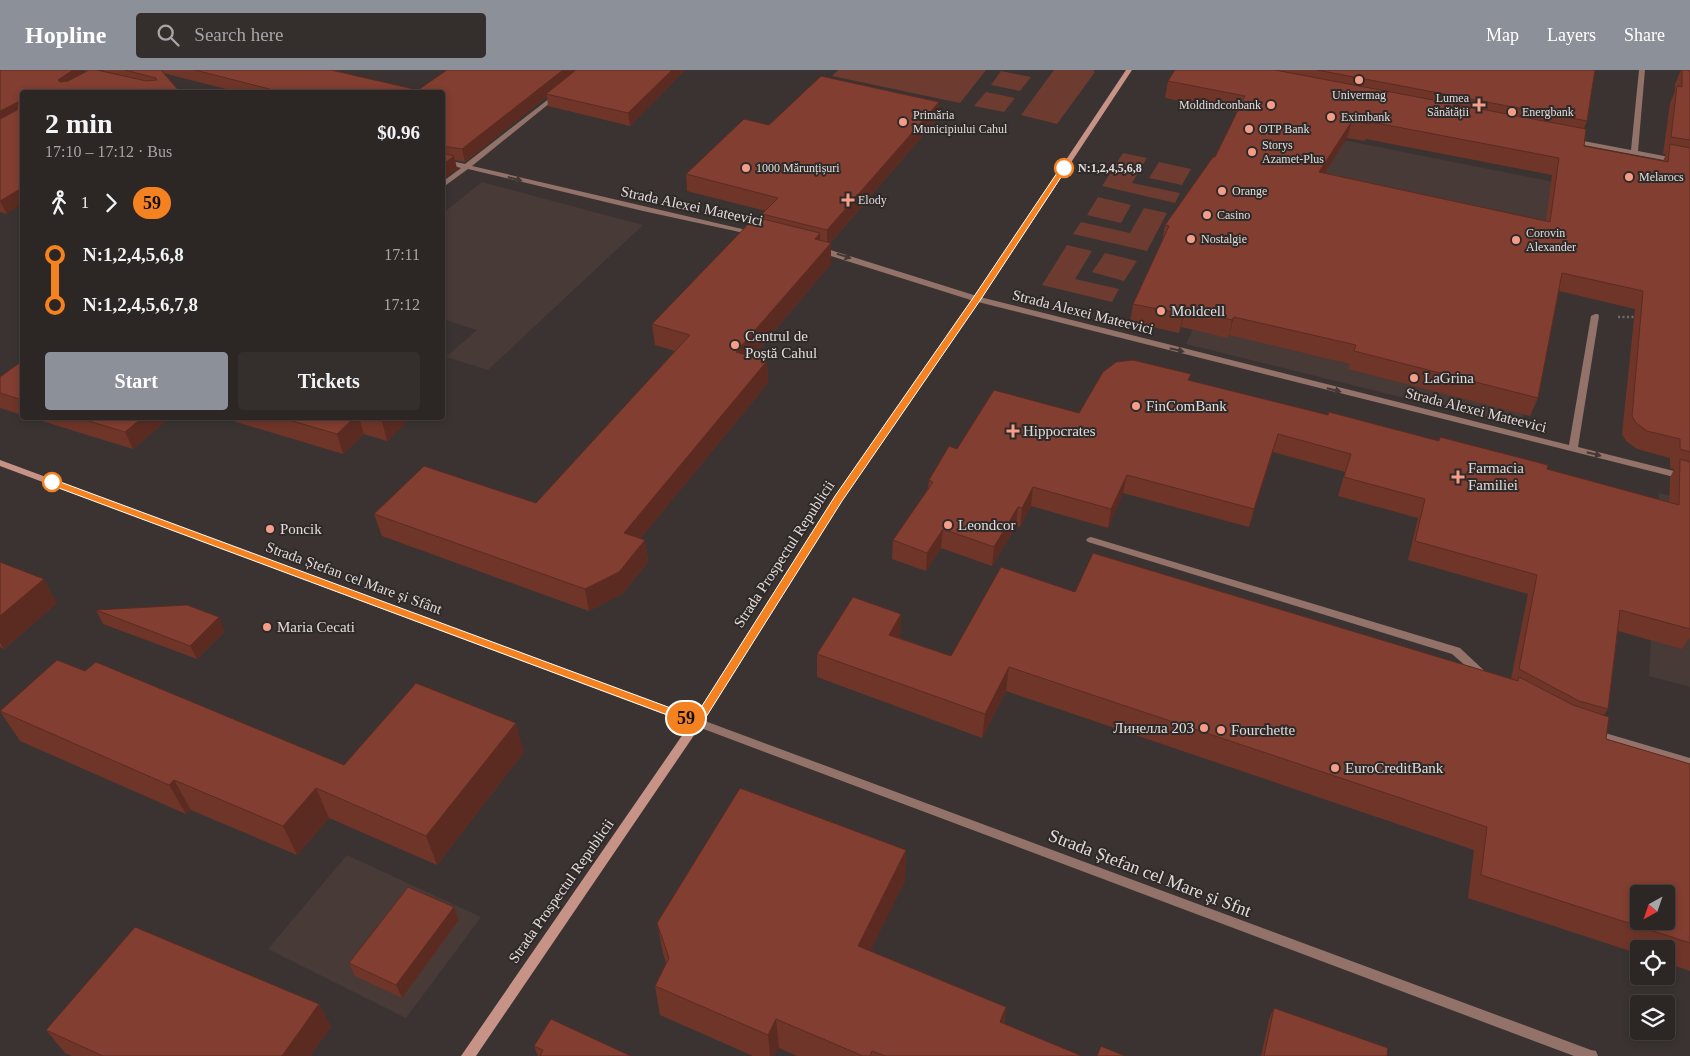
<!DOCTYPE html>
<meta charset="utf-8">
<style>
body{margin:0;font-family:Georgia,serif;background:#342e2d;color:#f1f3f6;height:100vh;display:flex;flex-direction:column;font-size:19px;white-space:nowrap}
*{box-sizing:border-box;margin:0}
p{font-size:16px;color:#a6a5a7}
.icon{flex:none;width:28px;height:28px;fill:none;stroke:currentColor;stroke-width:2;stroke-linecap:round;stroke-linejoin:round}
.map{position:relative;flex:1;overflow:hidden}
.side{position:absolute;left:20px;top:20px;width:425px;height:330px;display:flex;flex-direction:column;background:#2c2625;border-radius:5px;box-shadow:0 2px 8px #0003,0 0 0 1px #484342}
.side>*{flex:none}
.badge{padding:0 10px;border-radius:16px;font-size:18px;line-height:32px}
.needle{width:32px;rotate:220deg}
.buttons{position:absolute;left:1630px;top:815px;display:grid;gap:10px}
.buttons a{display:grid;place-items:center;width:45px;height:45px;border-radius:5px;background:#2c2625;box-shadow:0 2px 8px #0003,0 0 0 1px #484342;font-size:25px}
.map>.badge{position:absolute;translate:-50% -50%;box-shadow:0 0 0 2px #fff}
.legs{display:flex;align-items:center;gap:8px;height:55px;padding:0 25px;font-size:16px}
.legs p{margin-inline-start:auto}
.headline{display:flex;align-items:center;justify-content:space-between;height:85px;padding:0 25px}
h1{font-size:28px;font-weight:700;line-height:38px}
.action{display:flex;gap:10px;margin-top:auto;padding:10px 25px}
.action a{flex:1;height:58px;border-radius:5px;background:#8c9099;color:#fff;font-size:20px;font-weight:700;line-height:58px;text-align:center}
.action a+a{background:#342e2d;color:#f1f3f6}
ul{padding:0 25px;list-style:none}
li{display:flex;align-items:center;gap:18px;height:50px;font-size:19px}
li i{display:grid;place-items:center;width:8px;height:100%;margin:0 6px;background:currentColor}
li i::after{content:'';width:12px;height:12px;margin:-6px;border:4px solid;border-radius:50%;background:#2c2625}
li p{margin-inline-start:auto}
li:first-child i{background:linear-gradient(#0000 50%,currentColor 0)}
li:last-child i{background:linear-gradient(currentColor 50%,#0000 0)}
header{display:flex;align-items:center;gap:30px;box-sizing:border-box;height:70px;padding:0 25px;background:#8c9099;color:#fff}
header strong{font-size:24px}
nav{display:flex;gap:28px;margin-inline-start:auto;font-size:18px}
.search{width:350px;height:45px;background:#342e2d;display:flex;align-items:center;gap:12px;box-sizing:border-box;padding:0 18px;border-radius:5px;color:#a6a5a7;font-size:19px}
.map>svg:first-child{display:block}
.built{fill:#483a37}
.green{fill:#6e3b30}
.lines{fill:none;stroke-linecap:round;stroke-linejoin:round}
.path{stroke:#726c6a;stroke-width:2.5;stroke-dasharray:2 2.5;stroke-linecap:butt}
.lane{fill:#93726a;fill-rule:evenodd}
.street{fill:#93726a;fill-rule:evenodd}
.secondary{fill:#c79387;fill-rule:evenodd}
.wall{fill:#703529;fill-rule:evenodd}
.shaded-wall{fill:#5b2b22}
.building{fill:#823e30;stroke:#5b2b22;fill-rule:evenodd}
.oneway{fill:#433835}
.line-1{fill:#f58220;stroke:#fff}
.poi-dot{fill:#f49e8a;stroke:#2f2928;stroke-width:2}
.stop-1-dot{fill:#fff;stroke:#f58220;stroke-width:2.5}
.labels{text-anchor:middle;stroke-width:4;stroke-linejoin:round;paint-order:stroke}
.far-poi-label{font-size:12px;fill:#e1dcdb;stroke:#2f2928;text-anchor:start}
.far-stop-label{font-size:12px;font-weight:bold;fill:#e1dcdb;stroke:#2f2928;text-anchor:start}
.street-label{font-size:15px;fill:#e1dcdb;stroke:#2f2928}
.poi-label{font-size:15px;fill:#e1dcdb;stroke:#2f2928;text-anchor:start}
.near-street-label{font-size:18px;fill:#e1dcdb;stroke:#2f2928}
</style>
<header>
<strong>Hopline</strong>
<div class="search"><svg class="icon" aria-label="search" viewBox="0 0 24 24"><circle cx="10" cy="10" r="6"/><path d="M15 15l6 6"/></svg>Search here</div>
<nav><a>Map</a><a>Layers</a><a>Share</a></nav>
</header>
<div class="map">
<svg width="1690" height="986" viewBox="0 0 1690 986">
<rect width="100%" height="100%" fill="#3a3331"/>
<g class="built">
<polygon points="1283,58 1559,113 1522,357 1186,274"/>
<polygon points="482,112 643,155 488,300 446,287 477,260 442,249 443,143"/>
<polygon points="1659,423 1690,431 1690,617 1649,606"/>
<polygon points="347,785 481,847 406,948 268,879"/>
</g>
<g class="green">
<polygon points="838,0 986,0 960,33 832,6"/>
<polygon points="1054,0 1093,0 1095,2 1057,54 1021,45"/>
<polygon points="1001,1 1031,7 1020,21 991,15"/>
<polygon points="986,22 1015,28 1004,42 974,36"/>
<polygon points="1123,83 1147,88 1132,113 1180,123 1175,133 1102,116"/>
<polygon points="1159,92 1191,99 1182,115 1149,108"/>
<polygon points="1098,127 1131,135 1121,153 1087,145"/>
<polygon points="1144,138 1167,143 1147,181 1073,164 1081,152 1130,163"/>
<polygon points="1067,175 1092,181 1075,209 1119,219 1112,232 1042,215"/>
<polygon points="1105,183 1137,191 1124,211 1092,202"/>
</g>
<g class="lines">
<polyline class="path" points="1618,247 1636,247"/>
<g class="lane">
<polygon points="1091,467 1460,578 1491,607 1490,610 1482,610 1452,584 1088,472 1086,470 1088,468"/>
<polygon points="1595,660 1690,688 1690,698 1591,667 1589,664 1591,661"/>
</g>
<g class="street">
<polygon points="1639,0 1645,0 1638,81 1690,91 1690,95 1573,73 1570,71 1573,69 1631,80"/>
<polygon points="559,21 561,22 561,24 472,96 755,162 758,162 758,166 643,141 468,99 442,118 442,112 461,98 442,93 442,89 465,94"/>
<polygon points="815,177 821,177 980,227 1569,375 1591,246 1595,244 1598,244 1599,246 1578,377 1690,405 1690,411 974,231 815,181"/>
<polygon points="697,648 1591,980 1596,981 1598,986 1574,986 693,655 691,652 693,649"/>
</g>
<polygon class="secondary" points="1126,0 1132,0 981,229 842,430 701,655 476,986 461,986 690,654 0,396 0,390 695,647 836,426 973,229"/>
</g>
<g class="wall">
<polygon points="0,0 82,4 87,1 81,0 99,0 98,0 104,2 103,0 336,0 336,1 418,20 447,0 685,0 630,56 548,36 547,26 465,92 455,90 457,99 442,110 442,22 238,22 163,3 180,22 22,22 7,144 0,142"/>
<path d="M1175,0H1595L1587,51L1584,58V76L1663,91L1666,84H1663L1670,33L1675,21V14L1681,0H1690V567L1682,579L1618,561L1608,639L1604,645L1606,669L1690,694V901L1666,893V879H1639V884L1468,828L1474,780L1006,621L982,668L817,607V584L901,544L900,567V568L951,586L1075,522L1511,609L1528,524L1408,490L1418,448L1338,426L1345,402L1273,382L1249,457L1123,423L1108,458L1031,436L1020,457L1016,456L992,496L941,478L926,501L892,489L893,470L928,419L929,410L957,379L1079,343L1191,304L1189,311L1328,345L1439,371L1440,367L1547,399L1669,432L1670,408L1674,399L1670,398V388L1637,379L1626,371L1622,364L1635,239L1559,221L1538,328L1530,346L1348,299L1350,294L1229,265L1228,268L1181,257L1179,263L1130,252L1133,234L1162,172L1165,155L1215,87L1237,42L1165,28L1168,11ZM1347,68L1365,71L1366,69L1552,105L1546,151L1325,103Z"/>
<polygon points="939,47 830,173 831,173 831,194 752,287 767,291 768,313 640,469 645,470 648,492 622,524 589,541 382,466 374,444 536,433 675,281 655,275 652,254 763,149 762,144 766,141 687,121 686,104 769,55"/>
<polygon points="22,291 22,345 0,338 0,307"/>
<polygon points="32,348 169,348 133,379"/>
<polygon points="223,348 411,348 387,371 364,364 343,384"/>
<polygon points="0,492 57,533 4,579 0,577"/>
<polygon points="96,540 225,561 197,589 103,554"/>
<polygon points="85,601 344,695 524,682 437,795 329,748 297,785 191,740 186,744 20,671 0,641"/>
<polygon points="906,780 905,811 870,881 1006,937 1004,954 1082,986 797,986 779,978 774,986 753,986 660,945 655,916 666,893 663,883 657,853"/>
<polygon points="454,837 459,850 402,928 355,906 349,893"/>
<polygon points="319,934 331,957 310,986 72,986 65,983 46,960"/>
<polygon points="1274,938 1387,986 1261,986 1269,950"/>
<polygon points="534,976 631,986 538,986"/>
</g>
<g class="shaded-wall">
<polygon points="73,0 81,0 84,9 63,22 58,10"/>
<polygon points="563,0 580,0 546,24 547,26 465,92 462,79"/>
<polygon points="672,0 685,0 630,56 628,43"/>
<polygon points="18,32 22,43 0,56 0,41"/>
<polygon points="939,32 939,47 827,176 827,160"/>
<polygon points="1352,51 1347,68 1315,119 1319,102"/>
<polygon points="454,86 457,99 442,110 442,95"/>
<polygon points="22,118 22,134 7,144 0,131"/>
<polygon points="820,163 820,184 815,169"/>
<polygon points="831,173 831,194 737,304 736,282"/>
<polygon points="1185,239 1181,257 1179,263 1183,244"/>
<polygon points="1234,247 1229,265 1228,268 1232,250"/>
<polygon points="767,291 768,313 627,485 624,463"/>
<polygon points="142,348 169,348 133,379 125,362"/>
<polygon points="354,348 359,348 364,364 343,384 337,364"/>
<polygon points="386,348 411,348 387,371 382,351"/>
<polygon points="1278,364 1273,382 1249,457 1254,439"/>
<polygon points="1127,405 1123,423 1108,458 1111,439"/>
<polygon points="1033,417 1031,436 1020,457 1022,438"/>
<polygon points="1018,437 1016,456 992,496 994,477"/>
<polygon points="943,459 941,478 926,501 927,483"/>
<polygon points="645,470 648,492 622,524 589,541 585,519"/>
<polygon points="44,509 57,533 4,579 0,573 0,546"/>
<polygon points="901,544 900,567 888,588 889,565"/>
<polygon points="219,547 225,561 197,589 190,576"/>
<polygon points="1009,597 1006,621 982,668 985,644"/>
<polygon points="516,653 524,682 437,795 426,766"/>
<polygon points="174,710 191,740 186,744 169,715"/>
<polygon points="316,718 329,748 297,785 283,756"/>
<polygon points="906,780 905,811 858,906 858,876"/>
<polygon points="454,837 459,850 402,928 396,915"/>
<polygon points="319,934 331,957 310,986 282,986"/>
<polygon points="1006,937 1001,966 1000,952"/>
<polygon points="776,949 779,978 774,986 770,986 768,965"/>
</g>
<g class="building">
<polygon points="0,0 73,0 58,10 60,12 68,11 89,0 97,0 146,11 157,10 156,8 125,0 161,0 180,22 22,22 22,118 0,131 0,49 17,40 18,32 0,41"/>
<polygon points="195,0 331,0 418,20 447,0 563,0 462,79 442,76 442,22 281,22"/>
<polygon points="576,0 672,0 628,43 546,24"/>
<path d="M1175,0H1275L1586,59L1584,76L1668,92L1670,74L1690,78V382L1680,379V369L1647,361L1636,353L1632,346L1643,221L1562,203L1538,328L1354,281L1356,275L1234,247L1232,250L1185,239L1183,244L1133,234L1169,156L1165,155L1213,87H1215L1245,26L1168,11ZM1352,51L1370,54L1371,52L1559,88L1550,152L1319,102Z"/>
<polygon points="1317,0 1595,0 1587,51"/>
<polygon points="1682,0 1690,0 1690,70 1671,67 1677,16 1682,17"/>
<polygon points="821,6 939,32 827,160 762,144 778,128 686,104 744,49 769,55"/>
<polygon points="442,83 454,86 442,95"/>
<polygon points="755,147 820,163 815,169 831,173 736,282 767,291 624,463 645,470 619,502 585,519 374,444 424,396 536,433 690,265 652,254"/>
<polygon points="1133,290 1191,304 1188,310 1328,345 1329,342 1439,371 1440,367 1548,395 1547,399 1679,435 1680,389 1690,392 1690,559 1620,540 1608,639 1579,631 1519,599 1537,505 1415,471 1425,429 1344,407 1351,384 1278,364 1254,439 1127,405 1111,439 1033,417 1022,438 1018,437 994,477 943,459 927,483 893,470 933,412 929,410 949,376 957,379 994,320 1079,343 1103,302 1116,292"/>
<polygon points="22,291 22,330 0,323 0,307"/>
<polygon points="79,348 142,348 125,362"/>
<polygon points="282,348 354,348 337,364"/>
<polygon points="369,348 386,348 382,351"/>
<path d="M1093,483L1518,611L1519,607L1573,635L1609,647L1606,669L1690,694V873L1481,805L1487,757L1009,597L985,644L817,584L853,527L901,544L889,565L951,586L1001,497L1075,522ZM1639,824H1666V851H1639Z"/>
<polygon points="0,492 44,509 0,546"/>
<polygon points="187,535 219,547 190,576 96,540"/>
<polygon points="57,590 85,601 96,592 344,695 416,613 516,653 426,766 316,718 283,756 174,710 169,715 0,641"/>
<polygon points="740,718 906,780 858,876 1006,937 1000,952 1082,986 885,986 872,981 870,986 863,986 776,949 768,965 655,916 669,888 657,853"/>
<polygon points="408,817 454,837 396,915 349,893"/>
<polygon points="135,857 319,934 282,986 103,986 46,960"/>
<polygon points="1274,938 1388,978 1387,986 1264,986"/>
<polygon points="551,949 631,986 540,986 543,980 534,976"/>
<polygon points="1101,976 1125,986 1097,986"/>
</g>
<defs><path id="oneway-solid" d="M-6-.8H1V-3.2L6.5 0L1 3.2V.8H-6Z" transform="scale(1.25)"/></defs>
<g class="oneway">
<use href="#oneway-solid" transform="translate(515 109) rotate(15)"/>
<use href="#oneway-solid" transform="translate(844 186) rotate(18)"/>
<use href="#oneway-solid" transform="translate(1177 280) rotate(14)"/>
<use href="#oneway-solid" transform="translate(1334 320) rotate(14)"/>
<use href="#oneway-solid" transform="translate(1594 384) rotate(14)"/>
</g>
<polygon class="line-1" points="1064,96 1067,98 981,229 842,431 701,655 697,656 48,414 47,412 48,410 55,410 695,647 835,426 973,228 1061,97"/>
<g class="poi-dot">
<circle cx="1359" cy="10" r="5"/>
<circle cx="1271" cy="35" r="5"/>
<path d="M1476.5 27.5h5v5h5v5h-5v5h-5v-5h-5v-5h5z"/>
<circle cx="1512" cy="42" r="5"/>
<circle cx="1331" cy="47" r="5"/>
<circle cx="903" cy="52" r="5"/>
<circle cx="1249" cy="59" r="5"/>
<circle cx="1252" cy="82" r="5"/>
<circle cx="746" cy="98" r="5"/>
<circle cx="1629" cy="107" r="5"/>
<circle cx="1222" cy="121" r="5"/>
<path d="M845.5 122.5h5v5h5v5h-5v5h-5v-5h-5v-5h5z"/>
<circle cx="1207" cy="145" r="5"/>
<circle cx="1191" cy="169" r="5"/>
<circle cx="1516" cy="170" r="5"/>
<circle cx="1161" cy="241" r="5"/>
<circle cx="735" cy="275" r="5"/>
<circle cx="1414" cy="308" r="5"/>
<circle cx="1136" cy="336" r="5"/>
<path d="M1010.5 353.5h5v5h5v5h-5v5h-5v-5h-5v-5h5z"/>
<path d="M1455.5 399.5h5v5h5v5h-5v5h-5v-5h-5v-5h5z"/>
<circle cx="948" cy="455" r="5"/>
<circle cx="270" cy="459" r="5"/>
<circle cx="267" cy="557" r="5"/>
<circle cx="1204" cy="658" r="5"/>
<circle cx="1221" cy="660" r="5"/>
<circle cx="1335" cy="698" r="5"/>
</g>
<g class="stop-1-dot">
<circle cx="1064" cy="98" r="9"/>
<circle cx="52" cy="412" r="9"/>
</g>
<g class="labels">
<g class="far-poi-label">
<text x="1359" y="29" text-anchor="middle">Univermag</text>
<text x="1469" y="32" text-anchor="end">Lumea<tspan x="1469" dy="14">Sănătății</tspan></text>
<text x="1261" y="39" text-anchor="end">Moldindconbank</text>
<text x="1522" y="46">Energbank</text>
<text x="913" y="49">Primăria<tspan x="913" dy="14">Municipiului Cahul</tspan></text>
<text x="1341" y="51">Eximbank</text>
<text x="1259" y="63">OTP Bank</text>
<text x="1262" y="79">Storys<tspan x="1262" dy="14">Azamet-Plus</tspan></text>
<text x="756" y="102">1000 Mărunțișuri</text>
<text x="1639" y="111">Melarocs</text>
<text x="1232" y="125">Orange</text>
<text x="858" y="134">Elody</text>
<text x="1217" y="149">Casino</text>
<text x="1526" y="167">Corovin<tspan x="1526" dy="14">Alexander</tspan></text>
<text x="1201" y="173">Nostalgie</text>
</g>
<g class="far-stop-label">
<text x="1078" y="102">N:1,2,4,5,6,8</text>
</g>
<g class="street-label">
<text transform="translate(692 136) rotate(12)" y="5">Strada Alexei Mateevici</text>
<text transform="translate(1083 242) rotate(14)" y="5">Strada Alexei Mateevici</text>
<text transform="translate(1476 340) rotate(14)" y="5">Strada Alexei Mateevici</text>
<text transform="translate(784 484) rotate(-57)" y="5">Strada Prospectul Republicii</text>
<text transform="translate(354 508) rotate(20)" y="5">Strada Ștefan cel Mare și Sfânt</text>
<text transform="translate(561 821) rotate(-55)" y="5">Strada Prospectul Republicii</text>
</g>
<g class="poi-label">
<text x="1171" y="246">Moldcell</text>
<text x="745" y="271">Centrul de<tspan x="745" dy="17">Poștă Cahul</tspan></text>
<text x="1424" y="313">LaGrina</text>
<text x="1146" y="341">FinComBank</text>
<text x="1023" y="366">Hippocrates</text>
<text x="1468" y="403">Farmacia<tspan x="1468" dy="17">Familiei</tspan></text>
<text x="958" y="460">Leondcor</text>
<text x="280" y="464">Poncik</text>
<text x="277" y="562">Maria Cecati</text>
<text x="1194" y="663" text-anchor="end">Линелла 203</text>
<text x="1231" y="665">Fourchette</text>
<text x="1345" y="703">EuroCreditBank</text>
</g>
<g class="near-street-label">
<text transform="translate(1150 803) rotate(21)" y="6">Strada Ștefan cel Mare și Sfnt</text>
</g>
</g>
</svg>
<div class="buttons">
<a><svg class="needle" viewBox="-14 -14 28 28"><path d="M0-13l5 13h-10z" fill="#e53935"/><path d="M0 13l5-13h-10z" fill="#a6a5a7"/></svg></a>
<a><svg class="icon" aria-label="locate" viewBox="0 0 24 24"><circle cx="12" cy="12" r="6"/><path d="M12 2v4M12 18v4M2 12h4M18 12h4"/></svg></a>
<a><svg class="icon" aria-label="layers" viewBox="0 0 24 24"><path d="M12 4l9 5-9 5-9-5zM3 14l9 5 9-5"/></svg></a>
</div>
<b class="badge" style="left:686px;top:648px;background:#f58220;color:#111">59</b>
<section class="side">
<div class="headline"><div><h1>2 min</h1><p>17:10 – 17:12 · Bus</p></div><b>$0.96</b></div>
<div class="legs"><svg class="icon" aria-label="walk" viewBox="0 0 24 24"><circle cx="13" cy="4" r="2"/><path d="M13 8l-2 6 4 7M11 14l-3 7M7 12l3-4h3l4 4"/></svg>1<svg class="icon" aria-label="forward" viewBox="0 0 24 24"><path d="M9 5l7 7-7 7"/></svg><b class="badge" style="background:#f58220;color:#111">59</b></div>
<ul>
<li><i style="color:#f58220"></i><b>N:1,2,4,5,6,8</b><p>17:11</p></li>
<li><i style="color:#f58220"></i><b>N:1,2,4,5,6,7,8</b><p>17:12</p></li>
</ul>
<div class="action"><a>Start</a><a>Tickets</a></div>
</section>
</div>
